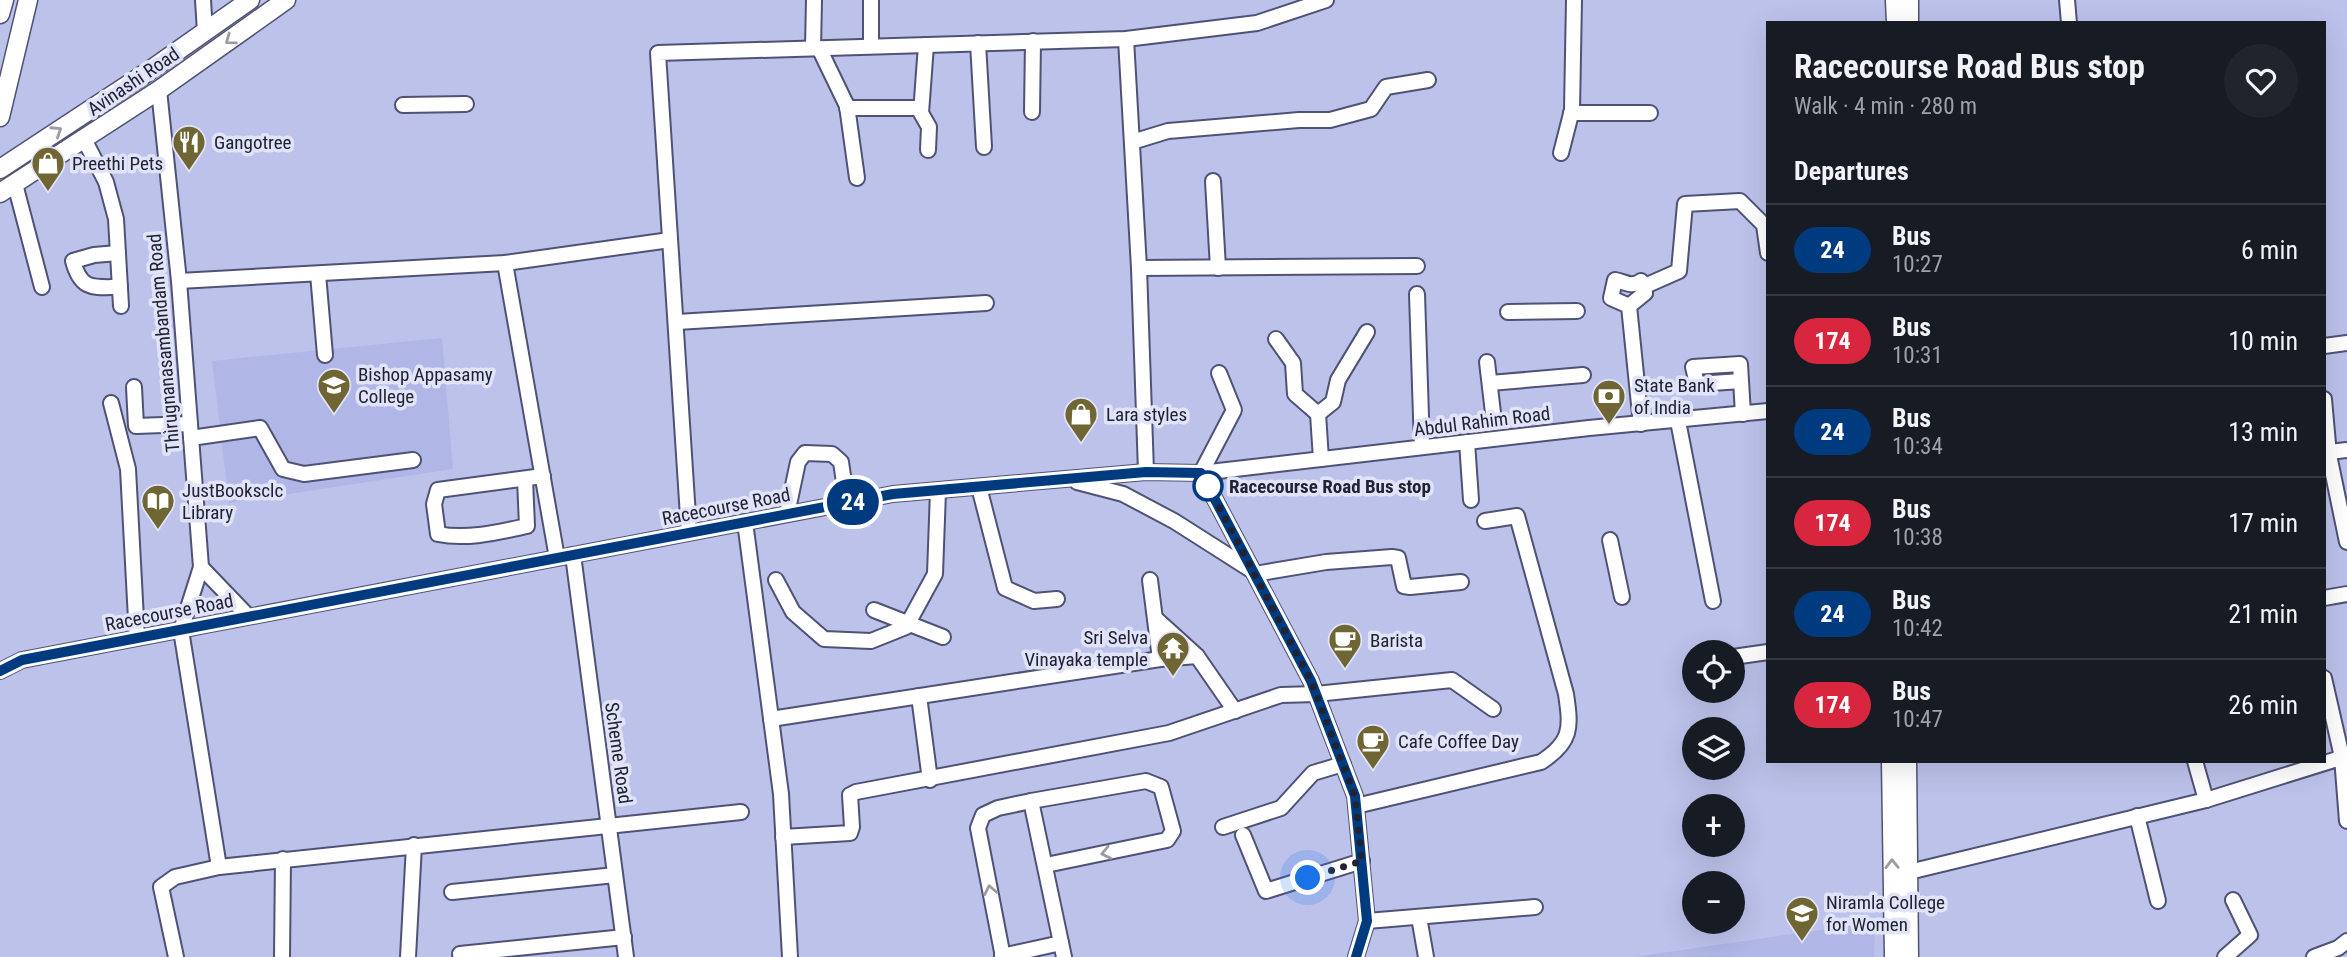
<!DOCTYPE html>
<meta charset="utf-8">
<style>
body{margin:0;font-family:"Roboto Condensed",sans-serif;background:#20242c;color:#f1f3f6;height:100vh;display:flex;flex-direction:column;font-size:26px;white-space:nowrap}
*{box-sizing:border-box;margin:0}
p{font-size:23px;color:#9ea1a6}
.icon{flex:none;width:38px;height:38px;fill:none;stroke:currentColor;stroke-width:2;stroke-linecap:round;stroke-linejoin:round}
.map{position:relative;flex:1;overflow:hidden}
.side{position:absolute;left:1766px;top:21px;width:560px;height:742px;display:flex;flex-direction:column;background:#171b24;border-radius:0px;box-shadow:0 7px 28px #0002}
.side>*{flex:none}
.badge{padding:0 14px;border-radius:23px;font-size:24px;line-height:46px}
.tools{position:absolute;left:1682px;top:640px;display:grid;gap:14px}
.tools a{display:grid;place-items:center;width:63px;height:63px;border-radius:50%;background:#171b24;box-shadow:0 7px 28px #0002;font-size:35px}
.you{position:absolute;width:35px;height:35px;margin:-18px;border:5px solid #fff;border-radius:50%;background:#1a73e8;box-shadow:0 0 0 10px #1a73e833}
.map>.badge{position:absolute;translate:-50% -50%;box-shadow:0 0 0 4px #fff}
h2{padding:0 28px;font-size:26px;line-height:63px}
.round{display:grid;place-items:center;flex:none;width:74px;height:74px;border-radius:37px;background:#20242c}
.head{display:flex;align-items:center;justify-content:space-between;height:119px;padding:0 28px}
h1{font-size:33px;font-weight:700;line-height:52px}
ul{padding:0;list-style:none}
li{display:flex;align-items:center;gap:21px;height:91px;padding:0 28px;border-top:2px solid #363941}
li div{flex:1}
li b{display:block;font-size:26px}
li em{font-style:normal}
li .badge{min-width:77px;font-weight:700;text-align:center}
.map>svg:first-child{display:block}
.built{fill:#b0b6e6}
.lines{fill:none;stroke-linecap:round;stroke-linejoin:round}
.minor-casing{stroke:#4f5275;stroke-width:18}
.major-casing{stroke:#4f5275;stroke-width:21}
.minor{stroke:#fff;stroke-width:14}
.major{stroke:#fff;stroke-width:18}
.oneway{stroke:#9b9ca3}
.line-casing{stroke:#fff;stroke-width:16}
.line{stroke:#003b80;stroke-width:10}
.walk{stroke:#212232;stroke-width:7;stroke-dasharray:0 12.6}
.stop-dot{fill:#fff;stroke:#003b80;stroke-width:3.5}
.labels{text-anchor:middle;stroke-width:7;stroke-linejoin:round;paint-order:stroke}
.street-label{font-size:19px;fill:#212232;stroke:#e1e4f9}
.poi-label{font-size:19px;fill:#212232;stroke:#e1e4f9;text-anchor:start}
.stop-label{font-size:19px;font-weight:bold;fill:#212232;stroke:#e1e4f9;text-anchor:start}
</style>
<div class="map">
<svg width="2347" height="957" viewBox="0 0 2347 957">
<rect width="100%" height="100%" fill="#bdc2eb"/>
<g class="built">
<polygon points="442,338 453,469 229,503 212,361"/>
<polygon points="1875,922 1874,957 1634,957 1827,929"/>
</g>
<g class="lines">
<defs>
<g id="minor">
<polyline points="203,0 205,32"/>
<polyline points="2067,0 2069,23"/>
<polyline points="1126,39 1139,268 1146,472"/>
<polyline points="978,43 984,147"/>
<polyline points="926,45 921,113 929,127 928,150"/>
<polyline points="871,46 871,0"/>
<polyline points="813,48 814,0"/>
<polyline points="819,48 847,106 857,178"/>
<polyline points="159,90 179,281 201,567 248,616"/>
<polyline points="403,105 466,104"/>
<polyline points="847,108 921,108"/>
<polyline points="1032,112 1033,41"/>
<polyline points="1571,113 1650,113"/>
<polyline points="84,139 106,182 116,219 121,306"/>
<polyline points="1132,142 1168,131 1299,120 1330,120 1371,109 1386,87 1428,80"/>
<polyline points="1561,153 1572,110 1574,0"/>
<polyline points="1213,181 1218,268"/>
<polyline points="15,184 42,287"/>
<path d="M118,253L94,255L73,261C81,291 93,287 120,287"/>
<polyline points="505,263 557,558"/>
<polyline points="1139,268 1417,266"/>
<polyline points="318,274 325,355"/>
<polyline points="179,281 505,263 670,240"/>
<polyline points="1645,286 1679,271 1685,204 1740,201 1764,225 1768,253"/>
<polyline points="1417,294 1422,447"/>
<path d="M1629,306L1645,293L1641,281C1631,288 1626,282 1615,280L1611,298L1629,306L1641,424"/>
<polyline points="1508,312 1577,311"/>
<polyline points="677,322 986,303"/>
<polyline points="1276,339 1293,363 1295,394 1318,414 1333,402 1338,380 1367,332"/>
<polyline points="2324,346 2347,343"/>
<polyline points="1487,362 1493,413"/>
<polyline points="1741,381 1697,384 1693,367 1740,364 1743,414"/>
<polyline points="1490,383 1583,375"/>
<polyline points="134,387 136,426 190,424"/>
<polyline points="2324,399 2329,455 2347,542"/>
<polyline points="111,403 128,469 137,638"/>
<polyline points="1318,414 1321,459"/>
<polyline points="1678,421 1713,601"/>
<polyline points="191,438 260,428 283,469 304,474 413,460"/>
<polyline points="1467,442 1471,500"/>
<polyline points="2329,452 2347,450"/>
<polyline points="1201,473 1311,681 1355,796 1367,921 1356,957"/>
<polyline points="1201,473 1234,410 1219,373"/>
<path d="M525,479L527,526C499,532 467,540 438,534L434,504L438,490L543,476"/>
<polyline points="1077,482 1123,494 1174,521 1251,570"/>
<polyline points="979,487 1005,588 1034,601 1057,599"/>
<polyline points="787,514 798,462 805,453 832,454 841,462 847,503"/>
<polyline points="745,522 781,794 790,957"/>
<polyline points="689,532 658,53 1126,39 1257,23 1326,0"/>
<polyline points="1610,540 1622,597"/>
<polyline points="573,555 626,957"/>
<polyline points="201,567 181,630 219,867 741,812"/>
<polyline points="1255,574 1326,562 1392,557 1398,558 1404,586 1410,587 1461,582"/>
<polyline points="776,580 793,612 824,639 871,641 906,627 935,574 938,491"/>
<polyline points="1150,580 1160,659"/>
<polyline points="2324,598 2347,594"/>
<polyline points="874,610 943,637"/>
<polyline points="1155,618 1197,656 1235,711"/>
<polyline points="1733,657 1768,652"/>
<polyline points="0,671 22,660 893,494 1146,472 1201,473 1589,428 1768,411"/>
<polyline points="2324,678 2342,757 2347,821"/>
<polyline points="919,696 930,780"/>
<polyline points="771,719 1160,659 1197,656"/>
<polyline points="2195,761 2206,800"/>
<polyline points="1031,801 1064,957"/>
<path d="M1356,806L1541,762C1572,742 1571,728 1566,694L1517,516L1485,521"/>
<polyline points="2137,816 2158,901"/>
<polyline points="1223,827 1281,808 1313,773 1343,764"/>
<polyline points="1243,835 1266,891 1362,861"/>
<polyline points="783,837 850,833 852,827 850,795 856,792 1169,733 1281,695 1316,694 1452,680 1493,709"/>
<polyline points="1909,872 2206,800 2347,756"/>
<polyline points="452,892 615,875"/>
<polyline points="1419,917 1426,957"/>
<polyline points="1367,921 1535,907"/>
<polyline points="460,954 624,937"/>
<polyline points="1002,956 1061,943"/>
<polyline points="176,957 161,887 175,877 219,867"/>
<polyline points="282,957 283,859"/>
<polyline points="408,957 414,845"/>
<polyline points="1003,957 978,828 983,815 998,808 1031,801 1146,781 1161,787 1173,831 1167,840 1046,865"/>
<polyline points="2225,957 2250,935 2233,900"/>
<polyline points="2314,957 2338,948 2347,941"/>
</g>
<g id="major">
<polyline points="1895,0 1896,23"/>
<polyline points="1909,0 1909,23"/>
<polyline points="0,14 4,0"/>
<polyline points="0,117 28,0"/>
<polyline points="0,169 149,71 250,0"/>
<polyline points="0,193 159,90 286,0"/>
<polyline points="1891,761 1894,957"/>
<polyline points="1907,761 1909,957"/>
</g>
</defs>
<use href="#minor" class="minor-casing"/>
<use href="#major" class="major-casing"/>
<use href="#minor" class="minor"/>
<use href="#major" class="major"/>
</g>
<defs><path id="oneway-chevron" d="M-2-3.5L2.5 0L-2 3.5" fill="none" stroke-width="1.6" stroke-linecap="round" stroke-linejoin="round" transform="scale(1.75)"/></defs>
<g class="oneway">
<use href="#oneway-chevron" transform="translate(230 40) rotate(144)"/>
<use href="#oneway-chevron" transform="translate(57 131) rotate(-33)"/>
<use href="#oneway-chevron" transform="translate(1106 853) rotate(168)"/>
<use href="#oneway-chevron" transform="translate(1892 864) rotate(-91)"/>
<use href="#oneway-chevron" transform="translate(990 890) rotate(-101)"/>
</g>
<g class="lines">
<defs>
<polyline id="line" points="0,671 22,660 893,494 1146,472 1201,473 1311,681 1355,796 1367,921 1356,957"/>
</defs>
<use href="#line" class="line-casing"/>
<use href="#line" class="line"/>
<polyline class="walk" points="1208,486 1311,681 1355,796 1362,861 1308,878"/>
</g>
<defs>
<symbol id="restaurant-pin" viewBox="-11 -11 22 30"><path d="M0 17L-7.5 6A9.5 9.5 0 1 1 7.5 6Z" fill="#6f6633" stroke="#e1e4f9"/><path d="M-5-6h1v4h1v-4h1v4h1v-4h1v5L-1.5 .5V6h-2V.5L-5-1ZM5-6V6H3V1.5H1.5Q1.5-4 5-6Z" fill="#fff"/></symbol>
<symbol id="shop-pin" viewBox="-11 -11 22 30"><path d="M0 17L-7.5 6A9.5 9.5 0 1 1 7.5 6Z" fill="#6f6633" stroke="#e1e4f9"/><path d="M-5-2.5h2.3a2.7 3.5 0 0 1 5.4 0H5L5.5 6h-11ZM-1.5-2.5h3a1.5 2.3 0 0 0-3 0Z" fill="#fff"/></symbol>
<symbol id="university-pin" viewBox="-11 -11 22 30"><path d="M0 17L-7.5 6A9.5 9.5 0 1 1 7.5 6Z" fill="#6f6633" stroke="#e1e4f9"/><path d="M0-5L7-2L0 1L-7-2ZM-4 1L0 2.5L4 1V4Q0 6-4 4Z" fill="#fff"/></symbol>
<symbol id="bank-pin" viewBox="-11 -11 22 30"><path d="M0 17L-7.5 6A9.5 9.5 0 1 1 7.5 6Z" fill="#6f6633" stroke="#e1e4f9"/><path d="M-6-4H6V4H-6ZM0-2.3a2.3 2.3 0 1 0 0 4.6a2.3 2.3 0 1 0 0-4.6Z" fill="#fff"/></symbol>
<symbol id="library-pin" viewBox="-11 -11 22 30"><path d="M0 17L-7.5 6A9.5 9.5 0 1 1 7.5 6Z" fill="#6f6633" stroke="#e1e4f9"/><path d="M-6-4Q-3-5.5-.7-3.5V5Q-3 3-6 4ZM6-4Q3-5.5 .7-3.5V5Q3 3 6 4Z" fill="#fff"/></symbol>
<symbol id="cafe-pin" viewBox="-11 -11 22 30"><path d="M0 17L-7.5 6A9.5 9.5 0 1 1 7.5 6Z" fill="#6f6633" stroke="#e1e4f9"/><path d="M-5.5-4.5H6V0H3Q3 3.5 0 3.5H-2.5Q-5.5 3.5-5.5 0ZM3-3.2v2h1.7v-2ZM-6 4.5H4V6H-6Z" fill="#fff"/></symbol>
<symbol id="temple-pin" viewBox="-11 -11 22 30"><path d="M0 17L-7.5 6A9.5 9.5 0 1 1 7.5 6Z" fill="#6f6633" stroke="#e1e4f9"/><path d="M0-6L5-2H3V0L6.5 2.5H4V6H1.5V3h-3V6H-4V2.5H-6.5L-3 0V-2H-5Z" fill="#fff"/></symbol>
</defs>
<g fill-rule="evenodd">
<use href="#restaurant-pin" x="170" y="123" width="38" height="52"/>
<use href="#shop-pin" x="29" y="144" width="38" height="52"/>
<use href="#university-pin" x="315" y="366" width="38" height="52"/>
<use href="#bank-pin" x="1590" y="377" width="38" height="52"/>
<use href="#shop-pin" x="1062" y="395" width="38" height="52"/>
<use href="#library-pin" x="139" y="482" width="38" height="52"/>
<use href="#cafe-pin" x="1326" y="621" width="38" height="52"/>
<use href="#temple-pin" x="1154" y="629" width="38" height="52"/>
<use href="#cafe-pin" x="1354" y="722" width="38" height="52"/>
<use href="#university-pin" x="1783" y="894" width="38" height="52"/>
</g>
<circle class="stop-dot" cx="1208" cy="486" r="14"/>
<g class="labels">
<g class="street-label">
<text transform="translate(133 81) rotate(-34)" y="7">Avinashi Road</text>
<text transform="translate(163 343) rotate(-95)" y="7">Thirugnanasambandam Road</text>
<text transform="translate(1482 421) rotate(-7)" y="7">Abdul Rahim Road</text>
<text transform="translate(726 506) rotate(-11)" y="7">Racecourse Road</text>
<text transform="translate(169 612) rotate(-11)" y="7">Racecourse Road</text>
<text transform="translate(619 753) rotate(82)" y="7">Scheme Road</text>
</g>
<g class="poi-label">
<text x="214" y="149">Gangotree</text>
<text x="72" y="170">Preethi Pets</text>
<text x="358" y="381">Bishop Appasamy<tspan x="358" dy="22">College</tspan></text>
<text x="1634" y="392">State Bank<tspan x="1634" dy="22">of India</tspan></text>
<text x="1106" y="421">Lara styles</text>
<text x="182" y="497">JustBooksclc<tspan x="182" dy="22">Library</tspan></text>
<text x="1148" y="644" text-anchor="end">Sri Selva<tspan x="1148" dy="22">Vinayaka temple</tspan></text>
<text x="1370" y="647">Barista</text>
<text x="1398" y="748">Cafe Coffee Day</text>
<text x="1826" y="909">Niramla College<tspan x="1826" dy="22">for Women</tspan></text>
</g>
<g class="stop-label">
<text x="1229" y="493">Racecourse Road Bus stop</text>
</g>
</g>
</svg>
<div class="tools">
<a><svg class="icon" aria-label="locate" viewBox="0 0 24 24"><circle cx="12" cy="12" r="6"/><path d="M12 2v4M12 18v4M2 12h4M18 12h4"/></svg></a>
<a><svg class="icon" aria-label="layers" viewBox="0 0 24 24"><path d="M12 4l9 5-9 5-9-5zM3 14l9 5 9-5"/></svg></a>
<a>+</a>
<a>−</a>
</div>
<div class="you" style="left:1308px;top:878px"></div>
<b class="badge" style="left:853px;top:502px;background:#003b80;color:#fff">24</b>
<section class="side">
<div class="head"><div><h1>Racecourse Road Bus stop</h1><p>Walk · 4 min · 280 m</p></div><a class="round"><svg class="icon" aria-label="heart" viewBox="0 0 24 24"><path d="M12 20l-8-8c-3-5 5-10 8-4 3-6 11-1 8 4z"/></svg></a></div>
<h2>Departures</h2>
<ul>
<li><span class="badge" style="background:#003b80;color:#fff">24</span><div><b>Bus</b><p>10:27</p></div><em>6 min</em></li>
<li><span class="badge" style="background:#d7263d;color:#fff">174</span><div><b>Bus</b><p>10:31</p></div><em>10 min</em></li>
<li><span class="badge" style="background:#003b80;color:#fff">24</span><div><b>Bus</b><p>10:34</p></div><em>13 min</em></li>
<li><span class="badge" style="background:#d7263d;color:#fff">174</span><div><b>Bus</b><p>10:38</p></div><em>17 min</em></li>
<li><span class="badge" style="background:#003b80;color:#fff">24</span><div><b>Bus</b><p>10:42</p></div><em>21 min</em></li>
<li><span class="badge" style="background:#d7263d;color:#fff">174</span><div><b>Bus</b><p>10:47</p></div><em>26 min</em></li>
</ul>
</section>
</div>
